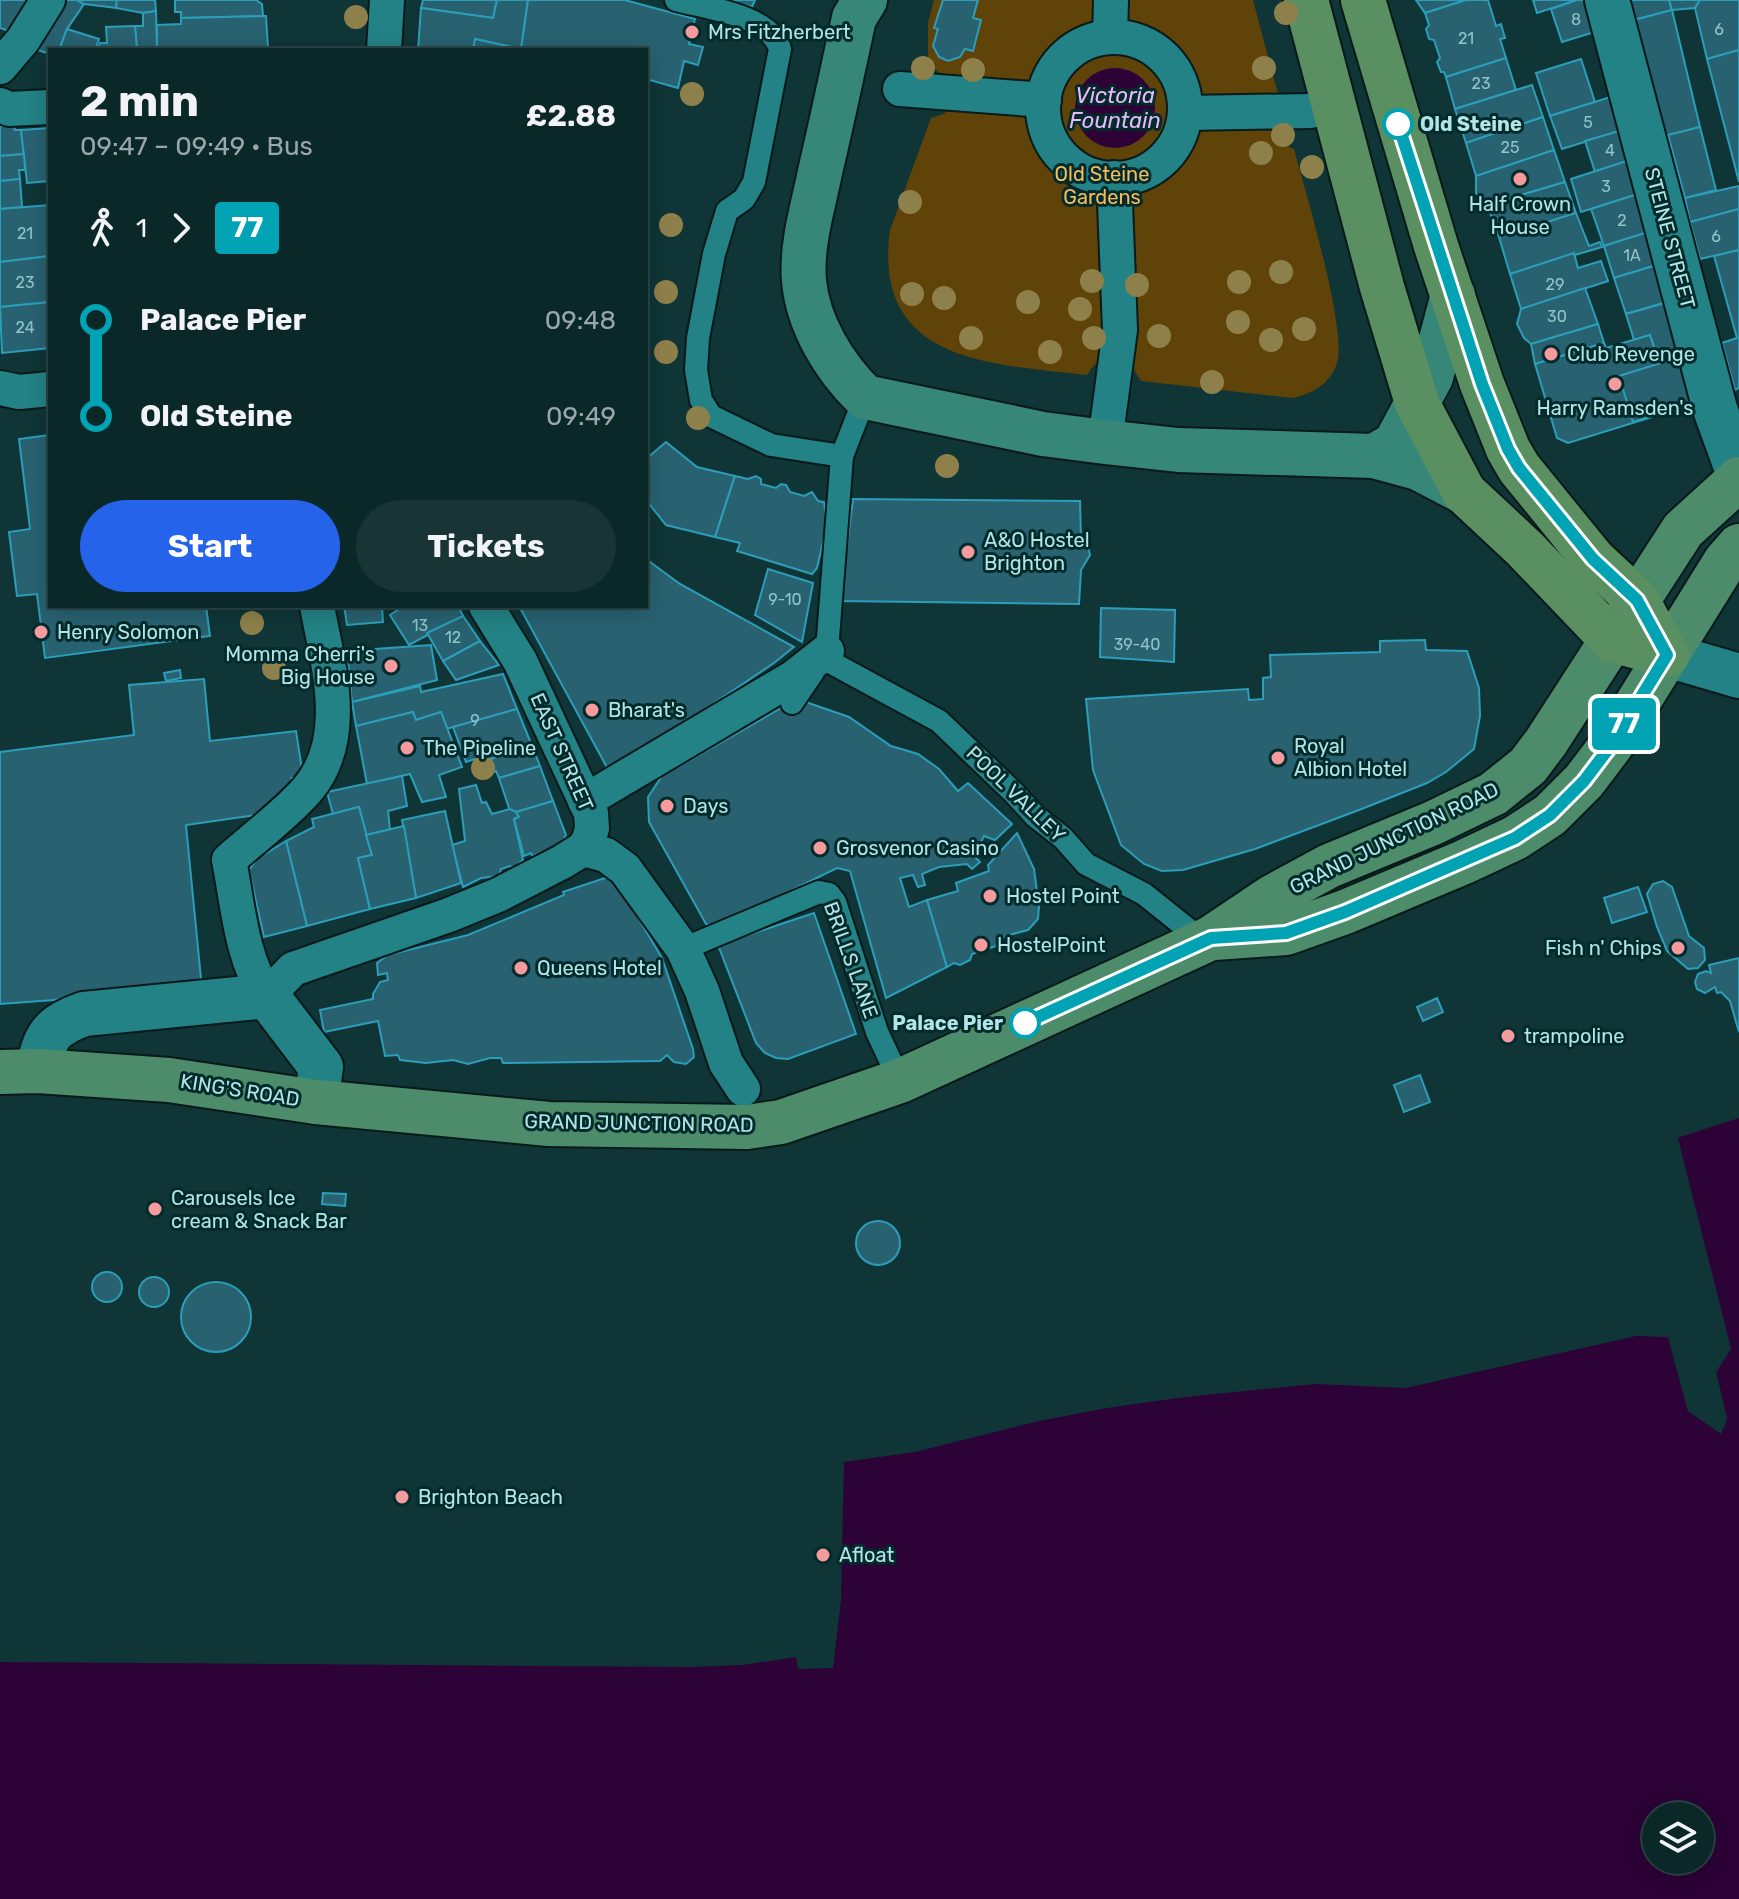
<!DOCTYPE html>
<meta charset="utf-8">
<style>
body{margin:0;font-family:Rubik,sans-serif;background:#193435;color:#f1f3f6;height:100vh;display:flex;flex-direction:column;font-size:30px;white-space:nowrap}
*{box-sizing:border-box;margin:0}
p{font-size:26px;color:#9aa6a8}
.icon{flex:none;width:44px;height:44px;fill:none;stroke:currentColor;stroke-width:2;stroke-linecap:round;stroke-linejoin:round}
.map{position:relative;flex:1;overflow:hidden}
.sheet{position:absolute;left:48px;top:48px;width:600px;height:560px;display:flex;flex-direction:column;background:#0b2829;border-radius:0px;box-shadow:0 4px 20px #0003,0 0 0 2px #2b4446}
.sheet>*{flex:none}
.badge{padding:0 16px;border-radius:6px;font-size:28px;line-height:52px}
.buttons{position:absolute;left:1642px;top:1802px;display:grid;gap:16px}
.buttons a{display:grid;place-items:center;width:72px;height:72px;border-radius:50%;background:#0b2829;box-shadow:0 4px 20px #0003,0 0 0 2px #2b4446;font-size:40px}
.map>.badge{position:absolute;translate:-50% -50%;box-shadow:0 0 0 4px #fff}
.legs{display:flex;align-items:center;gap:12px;height:88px;padding:0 32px;font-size:26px}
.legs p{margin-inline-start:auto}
.headline{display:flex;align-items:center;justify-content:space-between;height:136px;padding:0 32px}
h1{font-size:44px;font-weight:700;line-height:60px}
.cta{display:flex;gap:16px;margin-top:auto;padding:16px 32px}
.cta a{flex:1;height:92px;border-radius:48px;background:#2563eb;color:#fff;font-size:32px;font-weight:700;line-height:92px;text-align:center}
.cta a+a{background:#193435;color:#f1f3f6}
ul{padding:0 32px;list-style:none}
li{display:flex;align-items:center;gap:28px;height:96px;font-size:30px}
li i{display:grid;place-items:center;width:12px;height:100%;margin:0 10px;background:currentColor}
li i::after{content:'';width:20px;height:20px;margin:-10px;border:6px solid;border-radius:50%;background:#0b2829}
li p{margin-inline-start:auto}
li:first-child i{background:linear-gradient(#0000 50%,currentColor 0)}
li:last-child i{background:linear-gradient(currentColor 50%,#0000 0)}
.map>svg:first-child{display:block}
.green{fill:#604309}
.water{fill:#2c0237;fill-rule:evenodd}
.pier{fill:#0f3537}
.building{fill:#286170;stroke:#2c9eba;stroke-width:2}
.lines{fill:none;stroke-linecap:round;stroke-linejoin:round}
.service-casing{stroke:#0a1a1a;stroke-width:26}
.pedestrian-casing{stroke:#0a1a1a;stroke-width:38}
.minor-casing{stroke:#0a1a1a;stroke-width:48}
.secondary-casing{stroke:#0a1a1a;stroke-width:48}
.primary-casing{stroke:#0a1a1a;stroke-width:48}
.trunk-casing{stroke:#0a1a1a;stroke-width:48}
.service{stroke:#238285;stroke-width:22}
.pedestrian{stroke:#238285;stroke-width:34}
.minor{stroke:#238285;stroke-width:44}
.secondary{stroke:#378778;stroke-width:44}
.primary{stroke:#4c8c6a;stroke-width:44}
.trunk{stroke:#5a9061;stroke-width:44}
.tree{fill:#8e804b}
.line-1-casing{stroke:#fff;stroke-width:18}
.line-1{stroke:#00a3b4;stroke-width:12}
.poi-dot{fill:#f59b9d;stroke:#032b2c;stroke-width:3}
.stop-1-dot{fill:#fff;stroke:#00a3b4;stroke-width:4}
.labels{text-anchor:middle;stroke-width:6;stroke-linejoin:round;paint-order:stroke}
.number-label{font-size:16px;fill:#90c4c9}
.poi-label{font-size:20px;fill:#b2e5e7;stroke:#032b2c;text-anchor:start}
.stop-label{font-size:20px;font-weight:bold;fill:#b2e5e7;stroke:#032b2c;text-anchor:start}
.park-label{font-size:20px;fill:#f6bd5c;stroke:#032b2c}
.street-label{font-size:20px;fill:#b2e5e7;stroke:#032b2c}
.water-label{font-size:22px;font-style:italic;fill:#ebb8fa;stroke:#032b2c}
</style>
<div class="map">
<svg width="1739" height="1899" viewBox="0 0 1739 1899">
<rect width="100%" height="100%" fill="#0f3537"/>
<path class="green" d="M934,0H1253L1278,94L1273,99L1269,125L1280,143L1294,149C1304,187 1350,337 1336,366C1328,385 1313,393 1293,398L1141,381L1130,363L1108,358L1094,365L1087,375C991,364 872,363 890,230L931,118L944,114L953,103L943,76L928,63V23Z"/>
<g class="water">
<circle cx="1115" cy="108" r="40"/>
<path d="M1739,1118V1899H0V1662L692,1667L743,1665L796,1657L798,1669L833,1668L841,1600L844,1462L915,1452L1039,1421L1107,1408L1185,1397L1316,1384L1406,1388L1636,1336L1668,1337L1688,1411L1721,1433L1727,1419L1716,1372L1731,1349L1677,1138ZM1656,1816H1700V1860H1656Z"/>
</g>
<polygon class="pier" points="1677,1134 1731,1349 1716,1372 1727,1419 1721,1434 1688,1411 1667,1333 1672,1336 1692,1409 1719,1428 1723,1419 1712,1372 1727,1348 1674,1139"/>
<g class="building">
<polygon points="0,0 34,0 12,32 0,28"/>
<polygon points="64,0 77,0 84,4 67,29 59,50 50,50 50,54 34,49"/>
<polygon points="77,0 117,0 116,8 84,4"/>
<polygon points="117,0 155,0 156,11 143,13 116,8"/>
<polygon points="175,0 256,0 262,4 263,16 181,18 181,12 175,12"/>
<polygon points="423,0 497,0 493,18 421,8"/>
<polygon points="497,0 528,0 521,49 475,39 473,50 418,50 421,8 493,18"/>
<polygon points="528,0 625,0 695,19 689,44 703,47 698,65 684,61 678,88 646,79 646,50 521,49"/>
<polygon points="728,0 755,0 752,7"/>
<polygon points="943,0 978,0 973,18 981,20 973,51 965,49 960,57 948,61 939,57 933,46 938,29 934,28"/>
<polygon points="1416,0 1466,0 1425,13"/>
<polygon points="1466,0 1488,0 1496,26 1501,24 1505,38 1500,39 1506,58 1446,77 1444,72 1441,72 1437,62 1440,58 1434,40 1429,39 1426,29 1429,25 1425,13"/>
<polygon points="1533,0 1577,0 1537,13"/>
<polygon points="1577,0 1593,0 1601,30 1562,42 1551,9"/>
<polygon points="1618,0 1669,0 1672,10 1634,20"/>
<polygon points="1669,0 1700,0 1695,8 1672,10"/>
<polygon points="1700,0 1739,0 1739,50 1707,59 1695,8"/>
<polygon points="1672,10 1700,127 1664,137 1634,20"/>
<polygon points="156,11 157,50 137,50 135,26 143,26 143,13"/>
<polygon points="266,16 268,48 157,49 157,25 181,24 181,18"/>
<polygon points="135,26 137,50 98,50 100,43 107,43 106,27"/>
<polygon points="67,29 99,39 95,50 59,50"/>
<polygon points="475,39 521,49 525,50 473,50"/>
<polygon points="1739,50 1739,182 1707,59"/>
<polygon points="1506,58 1516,90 1455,109 1446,77"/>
<polygon points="1581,59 1595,102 1550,116 1536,73"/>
<polygon points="1532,85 1543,117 1466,143 1455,109"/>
<polygon points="1617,95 1626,129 1562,149 1550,116"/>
<polygon points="1543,117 1554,150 1476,176 1466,143"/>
<polygon points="0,126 14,126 15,130 21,130 24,154 0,156"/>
<polygon points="1700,127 1716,190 1685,198 1668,135"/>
<polygon points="50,128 50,181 27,183 21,130"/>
<polygon points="1626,129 1633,159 1595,172 1585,141"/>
<polygon points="1554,150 1565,182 1487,205 1476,193 1476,176"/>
<polygon points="24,154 25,170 19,170 20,179 0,181 0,156"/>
<polygon points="1633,159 1641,193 1581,212 1571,179"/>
<polygon points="20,179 22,207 0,209 0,181"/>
<polygon points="1565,182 1576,213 1499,237 1487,205"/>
<polygon points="1739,186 1739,209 1690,222 1685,198"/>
<polygon points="1641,193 1651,231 1604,246 1591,209"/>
<polygon points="50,205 50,256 0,262 0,209"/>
<polygon points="1739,209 1739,250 1700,259 1690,222"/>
<polygon points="1576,213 1589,246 1600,242 1602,247 1510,274 1499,237"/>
<polygon points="1651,231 1660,264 1614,278 1604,246"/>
<polygon points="1739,250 1739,388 1735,390 1722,343 1737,338 1714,256"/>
<polygon points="1574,253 1578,268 1601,261 1608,281 1521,309 1510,274"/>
<polygon points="50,256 50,302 0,307 0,262"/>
<polygon points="1660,264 1670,301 1626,314 1614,278"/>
<polygon points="1585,288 1598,324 1531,344 1524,338 1517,324 1521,309"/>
<polygon points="50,302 50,348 2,353 0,307"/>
<polygon points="1665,303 1680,357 1659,363 1650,335 1634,340 1626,314"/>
<polygon points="1598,324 1604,343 1535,364 1531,344"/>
<polygon points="1650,335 1659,363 1680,357 1694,404 1568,443 1557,438 1535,364 1604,343 1606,348"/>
<polygon points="1680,357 1694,404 1633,422 1619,376"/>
<polygon points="50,435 50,606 206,606 210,636 45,658 37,594 17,596 9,532 30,529 19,439"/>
<polygon points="666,442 697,467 735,476 715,537 666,525 646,500 646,459"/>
<polygon points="735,476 748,479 756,476 761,479 761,484 776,488 781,484 786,485 790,492 804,496 812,492 818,501 824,502 827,524 817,568 812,574 737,551 740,543 715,537"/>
<polygon points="853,499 1080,501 1081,538 1088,546 1090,555 1081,570 1079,604 840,601"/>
<polygon points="646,559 680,584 794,647 774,663 610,773 519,606 646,606"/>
<polygon points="768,569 813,583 802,642 755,615"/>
<polygon points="344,606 382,606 383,622 347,625"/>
<polygon points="404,606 458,606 463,616 409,645 390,615"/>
<polygon points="1101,608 1175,610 1174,662 1100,657"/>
<polygon points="463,616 480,641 443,661 427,633"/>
<polygon points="1425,640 1426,650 1467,651 1479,688 1480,716 1474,749 1446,772 1427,783 1359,810 1255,849 1183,870 1162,871 1144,864 1121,845 1093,770 1086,699 1248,689 1249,700 1263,699 1263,678 1271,677 1270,655 1380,652 1380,641"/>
<polygon points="480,641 499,665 456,680 443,661"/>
<polygon points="431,645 437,680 352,702 347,651"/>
<polygon points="180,670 181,678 166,681 164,673"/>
<polygon points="503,674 517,709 446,729 441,712 416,720 413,712 356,726 352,702 420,686 421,692"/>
<polygon points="204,679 210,741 296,731 303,776 291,778 295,796 277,812 186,825 202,989 0,1004 0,752 134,735 129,685"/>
<polygon points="797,699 849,717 891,746 918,754 939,769 958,791 968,783 1012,824 995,840 984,836 974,856 980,862 972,869 967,864 939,867 922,874 925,885 918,887 913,875 900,878 909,907 927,900 947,967 886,998 850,871 837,868 716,927 706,924 649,822 648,797 662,776"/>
<polygon points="517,709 533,748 476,763 475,759 466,762 453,727"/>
<polygon points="413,712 416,720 441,712 462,767 439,775 446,797 422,802 410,774 367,784 356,726"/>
<polygon points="533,748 540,766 499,778 496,771 491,773 486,760"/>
<polygon points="540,766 553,801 516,812 510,811 499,778"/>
<polygon points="402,776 407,806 388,811 390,830 366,835 359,807 333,814 327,792"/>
<polygon points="476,785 482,803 486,802 492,814 510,809 516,812 519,817 514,819 523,860 513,868 510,866 501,869 499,876 481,878 463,887 452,845 465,841 459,789"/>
<polygon points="553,801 566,835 561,844 532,856 531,853 524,856 514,819 519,817 516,812"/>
<polygon points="359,807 372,855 358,858 370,909 307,926 286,841 314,827 312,819"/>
<polygon points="445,811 461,883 416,898 402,820"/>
<polygon points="404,826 416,898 370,909 358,858 372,855 366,835"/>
<polygon points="1017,833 1034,869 1039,906 1038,919 1028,930 1005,936 996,946 972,954 970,960 960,965 954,963 947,967 927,900 958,891 956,883 989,871 988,865"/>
<polygon points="286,841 307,926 264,937 249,870 257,859"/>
<polygon points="608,877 615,879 662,958 693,1049 694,1057 686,1064 674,1062 667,1055 660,1061 503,1063 501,1058 490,1058 468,1064 453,1060 426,1063 400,1060 398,1055 385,1056 378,1021 324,1032 320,1010 373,999 373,994 380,982 388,980 387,973 378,975 377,963 388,955 468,935 564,895 563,892"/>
<polygon points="1663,881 1672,887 1689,936 1704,948 1705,960 1698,968 1688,969 1667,951 1657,927 1647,894 1653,884"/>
<polygon points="1638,887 1647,912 1612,923 1604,898"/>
<polygon points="814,913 856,1034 788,1059 776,1058 765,1053 756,1043 718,945"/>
<polygon points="1739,958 1739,1032 1730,1001 1721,992 1717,993 1715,987 1705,993 1697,989 1695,982 1698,974 1706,971 1711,973 1709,965"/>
<polygon points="1437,998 1443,1012 1423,1021 1417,1007"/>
<polygon points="1420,1075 1430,1102 1404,1112 1394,1085"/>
<polygon points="323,1193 346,1194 345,1206 322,1204"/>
<circle cx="878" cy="1243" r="22"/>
<circle cx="107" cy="1287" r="15"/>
<circle cx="154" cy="1292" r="15"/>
<circle cx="216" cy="1317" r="35"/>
</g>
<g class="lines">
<defs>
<g id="service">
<path d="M676,0C707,8 770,15 780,49L754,182L744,199L727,211L714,254L698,338L696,370L701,400L711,416L771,445L842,456"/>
<polyline points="865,397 842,456 827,651 832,663 939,721 1014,793 1035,816 1063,838 1086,864 1144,894 1204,942"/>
<polyline points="792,703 813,672"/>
<polyline points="683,949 819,892 829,894 835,902 877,1032 900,1081"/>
</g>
<g id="pedestrian">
<polyline points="1110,37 1111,0"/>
<circle cx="1114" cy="108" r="71"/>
<polyline points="384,50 387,0"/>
<polyline points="0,67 23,40 48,0"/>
<polyline points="900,89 1044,100"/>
<polyline points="0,105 9,109 50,107"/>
<polyline points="1185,113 1311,111"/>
<polyline points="0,388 19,392 50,389"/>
<polyline points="1105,442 1120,330 1114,178"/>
<path d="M317,606C328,665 351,739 307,790C285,815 255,837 229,860C238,905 241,958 267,996L293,969L449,915L498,895L562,862L583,849L589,840L592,828L591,813L520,661L486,606"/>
<polyline points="585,801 794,677 827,651"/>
<polyline points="583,849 606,855 625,869 683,949 702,991 726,1063 743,1089"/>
</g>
<g id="minor">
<polyline points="1607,0 1715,409 1739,475"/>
<polyline points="1667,655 1739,676"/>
<path d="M38,1071C44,1036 51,1026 84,1014L267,996L321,1067L316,1102"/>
</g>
<g id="secondary">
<path d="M865,0L854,18C843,69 832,121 820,172C813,207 801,244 804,281C808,324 834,367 865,397L1043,434L1105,442L1178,450L1374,456L1418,468L1464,492"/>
<polyline points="1374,456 1395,444 1431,377 1453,295"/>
</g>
<g id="primary">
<polyline points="1214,938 1286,933 1345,912 1464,862 1515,838 1550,815 1584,781 1612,744 1725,562 1739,546"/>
<polyline points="0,1072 38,1071 169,1080 316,1102 549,1124 747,1127 781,1122 900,1081 1211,938 1272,897 1329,866 1433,823 1493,794 1528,766 1546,742 1683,530 1739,479"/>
</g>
<g id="trunk">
<polyline points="1306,0 1382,287 1417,403 1464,492 1525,549 1612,640 1667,655"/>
<polyline points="1363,0 1436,246 1482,384 1508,449 1519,468 1593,559 1637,600 1667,655"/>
</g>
</defs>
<use href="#service" class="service-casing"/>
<use href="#pedestrian" class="pedestrian-casing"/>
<use href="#minor" class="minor-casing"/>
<use href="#secondary" class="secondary-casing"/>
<use href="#primary" class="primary-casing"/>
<use href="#trunk" class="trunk-casing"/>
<use href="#service" class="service"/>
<use href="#pedestrian" class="pedestrian"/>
<use href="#minor" class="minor"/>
<use href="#secondary" class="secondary"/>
<use href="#primary" class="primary"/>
<use href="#trunk" class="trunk"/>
</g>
<g class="tree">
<circle cx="1286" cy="13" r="12"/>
<circle cx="356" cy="17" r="12"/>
<circle cx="923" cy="68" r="12"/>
<circle cx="1264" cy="68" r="12"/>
<circle cx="973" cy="70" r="12"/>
<circle cx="692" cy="94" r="12"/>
<circle cx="1283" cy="135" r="12"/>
<circle cx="1261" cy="153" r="12"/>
<circle cx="1312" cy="167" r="12"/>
<circle cx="910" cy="202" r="12"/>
<circle cx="671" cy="225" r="12"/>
<circle cx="1281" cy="272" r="12"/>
<circle cx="1092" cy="281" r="12"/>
<circle cx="1239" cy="282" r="12"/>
<circle cx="1137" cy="285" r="12"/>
<circle cx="666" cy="292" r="12"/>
<circle cx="912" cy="294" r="12"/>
<circle cx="944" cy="298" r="12"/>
<circle cx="1028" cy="302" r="12"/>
<circle cx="1080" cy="309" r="12"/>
<circle cx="1238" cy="322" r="12"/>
<circle cx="1304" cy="329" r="12"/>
<circle cx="1159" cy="336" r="12"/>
<circle cx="971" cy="338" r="12"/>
<circle cx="1094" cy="338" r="12"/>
<circle cx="1271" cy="340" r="12"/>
<circle cx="666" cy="352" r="12"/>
<circle cx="1050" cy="352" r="12"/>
<circle cx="1212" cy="382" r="12"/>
<circle cx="698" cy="418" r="12"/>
<circle cx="947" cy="466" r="12"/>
<circle cx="252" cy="623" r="12"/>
<circle cx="274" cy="668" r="12"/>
<circle cx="483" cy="768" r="12"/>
</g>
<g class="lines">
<defs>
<polyline id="line-1" points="1025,1023 1211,938 1286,933 1345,912 1515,838 1550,815 1584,781 1612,744 1667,655 1637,600 1593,559 1519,468 1508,449 1482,384 1398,124"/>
</defs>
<use href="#line-1" class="line-1-casing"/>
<use href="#line-1" class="line-1"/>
</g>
<g class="poi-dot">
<circle cx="692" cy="32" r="8"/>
<circle cx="1520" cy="179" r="8"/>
<circle cx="1551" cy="354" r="8"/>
<circle cx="1615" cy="384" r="8"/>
<circle cx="968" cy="552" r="8"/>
<circle cx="41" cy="632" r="8"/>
<circle cx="391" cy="666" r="8"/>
<circle cx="592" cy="710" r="8"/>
<circle cx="407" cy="748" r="8"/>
<circle cx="1278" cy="758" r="8"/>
<circle cx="667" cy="806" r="8"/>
<circle cx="820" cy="848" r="8"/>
<circle cx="990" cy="896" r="8"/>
<circle cx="981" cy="945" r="8"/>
<circle cx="1678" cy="948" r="8"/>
<circle cx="521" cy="968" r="8"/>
<circle cx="1508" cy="1036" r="8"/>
<circle cx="155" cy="1209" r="8"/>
<circle cx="402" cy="1497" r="8"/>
<circle cx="823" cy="1555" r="8"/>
</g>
<g class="stop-1-dot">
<circle cx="1398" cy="124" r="14"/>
<circle cx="1025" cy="1023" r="14"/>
</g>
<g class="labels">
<g class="number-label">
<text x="1576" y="25">8</text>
<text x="1719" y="35">6</text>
<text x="1466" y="44">21</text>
<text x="1481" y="89">23</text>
<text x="1588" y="128">5</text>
<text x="1510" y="153">25</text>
<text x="1610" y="156">4</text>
<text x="1606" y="192">3</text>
<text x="1622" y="226">2</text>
<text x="25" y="239">21</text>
<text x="1716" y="242">6</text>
<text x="1632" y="261">1A</text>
<text x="25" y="288">23</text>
<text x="1555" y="290">29</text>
<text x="1557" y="322">30</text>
<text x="25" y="333">24</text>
<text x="785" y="605">9-10</text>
<text x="420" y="631">13</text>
<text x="453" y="643">12</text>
<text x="1137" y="650">39-40</text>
<text x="475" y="726">9</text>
</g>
<g class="poi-label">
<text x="708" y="39">Mrs Fitzherbert</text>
<text x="1520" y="211" text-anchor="middle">Half Crown<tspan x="1520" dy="23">House</tspan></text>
<text x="1567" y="361">Club Revenge</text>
<text x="1615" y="415" text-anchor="middle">Harry Ramsden's</text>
<text x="984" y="547">A&amp;O Hostel<tspan x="984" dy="23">Brighton</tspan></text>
<text x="57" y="639">Henry Solomon</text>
<text x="375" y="661" text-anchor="end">Momma Cherri's<tspan x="375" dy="23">Big House</tspan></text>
<text x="608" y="717">Bharat's</text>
<text x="1294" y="753">Royal<tspan x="1294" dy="23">Albion Hotel</tspan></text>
<text x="423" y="755">The Pipeline</text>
<text x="683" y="813">Days</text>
<text x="836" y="855">Grosvenor Casino</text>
<text x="1006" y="903">Hostel Point</text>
<text x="997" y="952">HostelPoint</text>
<text x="1662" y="955" text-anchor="end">Fish n' Chips</text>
<text x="537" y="975">Queens Hotel</text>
<text x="1524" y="1043">trampoline</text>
<text x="171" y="1205">Carousels Ice<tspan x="171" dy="23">cream &amp; Snack Bar</tspan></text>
<text x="418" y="1504">Brighton Beach</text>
<text x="839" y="1562">Afloat</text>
</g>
<g class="stop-label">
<text x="1420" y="131">Old Steine</text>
<text x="1003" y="1030" text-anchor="end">Palace Pier</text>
</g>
<g class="park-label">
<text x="1102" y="181">Old Steine<tspan x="1102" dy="23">Gardens</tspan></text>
</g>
<g class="street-label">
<text transform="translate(1670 238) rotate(75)" y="7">STEINE STREET</text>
<text transform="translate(562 752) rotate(66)" y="7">EAST STREET</text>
<text transform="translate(1016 794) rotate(44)" y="7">POOL VALLEY</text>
<text transform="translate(1394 838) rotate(-26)" y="7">GRAND JUNCTION ROAD</text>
<text transform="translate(851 960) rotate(70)" y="7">BRILLS LANE</text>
<text transform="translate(240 1090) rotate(9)" y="7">KING'S ROAD</text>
<text transform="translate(639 1123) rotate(1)" y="7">GRAND JUNCTION ROAD</text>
</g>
<g class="water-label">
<text x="1115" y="103">Victoria<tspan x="1115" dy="25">Fountain</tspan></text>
</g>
</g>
</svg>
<div class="buttons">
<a><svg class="icon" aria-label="layers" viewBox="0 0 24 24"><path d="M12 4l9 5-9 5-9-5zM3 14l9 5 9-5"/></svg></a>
</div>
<b class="badge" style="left:1624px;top:724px;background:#00a3b4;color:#fff">77</b>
<section class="sheet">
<div class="headline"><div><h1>2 min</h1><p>09:47 – 09:49 · Bus</p></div><b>£2.88</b></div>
<div class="legs"><svg class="icon" aria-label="walk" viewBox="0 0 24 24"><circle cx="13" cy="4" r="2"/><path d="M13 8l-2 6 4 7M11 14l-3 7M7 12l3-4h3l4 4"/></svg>1<svg class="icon" aria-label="forward" viewBox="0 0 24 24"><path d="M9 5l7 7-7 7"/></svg><b class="badge" style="background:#00a3b4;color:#fff">77</b></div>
<ul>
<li><i style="color:#00a3b4"></i><b>Palace Pier</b><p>09:48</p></li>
<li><i style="color:#00a3b4"></i><b>Old Steine</b><p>09:49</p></li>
</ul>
<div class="cta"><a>Start</a><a>Tickets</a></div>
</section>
</div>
